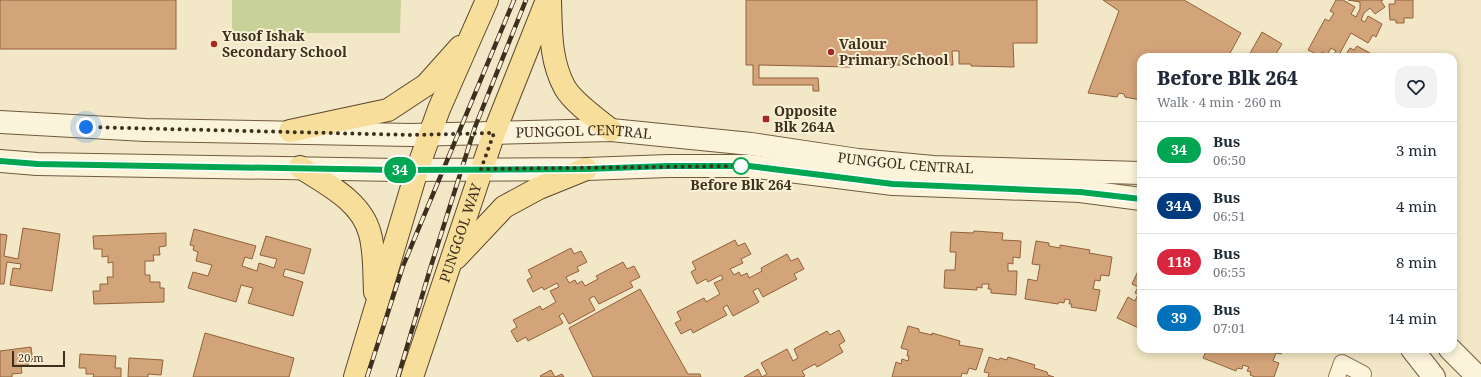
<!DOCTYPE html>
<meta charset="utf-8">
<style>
body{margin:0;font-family:"Noto Serif",serif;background:#f2f2f3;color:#1f2937;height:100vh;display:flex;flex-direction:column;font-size:15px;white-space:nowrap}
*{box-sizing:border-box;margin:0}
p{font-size:13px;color:#747a83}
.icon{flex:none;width:22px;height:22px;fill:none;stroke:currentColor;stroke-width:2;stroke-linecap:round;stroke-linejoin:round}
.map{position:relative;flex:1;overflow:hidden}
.panel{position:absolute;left:1137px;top:53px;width:320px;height:300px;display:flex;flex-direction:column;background:#fff;border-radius:12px;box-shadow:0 2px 10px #0003}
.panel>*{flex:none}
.badge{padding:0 8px;border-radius:13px;font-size:14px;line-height:26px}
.scale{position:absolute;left:12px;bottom:10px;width:53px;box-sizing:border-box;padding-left:4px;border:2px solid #3e2f1e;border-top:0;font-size:11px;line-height:14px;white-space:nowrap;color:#3e2f1e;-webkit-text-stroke:3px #f9f0d6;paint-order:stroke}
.you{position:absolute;width:20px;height:20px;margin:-10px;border:3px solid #fff;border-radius:50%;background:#1a73e8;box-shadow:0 0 0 6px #1a73e833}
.map>.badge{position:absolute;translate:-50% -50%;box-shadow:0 0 0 2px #fff}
.round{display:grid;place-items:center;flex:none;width:42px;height:42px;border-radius:12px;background:#f2f2f3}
.overview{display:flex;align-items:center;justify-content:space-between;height:68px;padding:0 20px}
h1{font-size:19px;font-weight:800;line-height:30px}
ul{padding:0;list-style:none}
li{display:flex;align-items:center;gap:12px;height:56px;padding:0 20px;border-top:1px solid #e0e1e3}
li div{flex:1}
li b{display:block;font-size:15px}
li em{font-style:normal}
li .badge{min-width:44px;font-weight:700;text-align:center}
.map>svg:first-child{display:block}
.green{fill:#c8d198}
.building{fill:#d3a379;stroke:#91623d}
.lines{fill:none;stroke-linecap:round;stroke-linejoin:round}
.minor-casing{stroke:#8f7959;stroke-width:18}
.secondary-casing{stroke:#715a3c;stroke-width:24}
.primary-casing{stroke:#5d462e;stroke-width:24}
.minor{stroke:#fbf3da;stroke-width:16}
.secondary{stroke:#fbf3da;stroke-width:22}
.primary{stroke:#f7df9b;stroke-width:22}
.rail-casing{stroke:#3e2f1e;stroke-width:4.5}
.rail{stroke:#f9f0d6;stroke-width:3;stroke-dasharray:9;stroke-linecap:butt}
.line-casing{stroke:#fff;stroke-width:9}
.line{stroke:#00a651;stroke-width:6}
.walk{stroke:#3e2f1e;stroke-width:4;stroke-dasharray:0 7.2}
.poi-dot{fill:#a32a24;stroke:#f9f0d6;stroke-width:1.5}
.stop-dot{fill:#fff;stroke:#00a651;stroke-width:2}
.labels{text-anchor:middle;stroke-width:4;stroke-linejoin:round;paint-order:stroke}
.poi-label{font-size:14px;font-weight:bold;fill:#3e2f1e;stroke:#f9f0d6;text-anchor:start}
.street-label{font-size:14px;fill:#3e2f1e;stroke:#f9f0d6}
.stop-label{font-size:14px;font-weight:bold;fill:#3e2f1e;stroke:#f9f0d6}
</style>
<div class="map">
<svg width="1481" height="377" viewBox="0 0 1481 377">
<rect width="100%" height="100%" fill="#f2e7c6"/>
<polygon class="green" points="232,0 401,0 400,33 232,33"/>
<g class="building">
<rect x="0" y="0" width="176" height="49"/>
<polygon points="746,0 1037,0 1037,43 1013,43 1014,67 971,66 971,64 959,64 959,51 952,51 953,65 851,65 850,67 759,65 759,78 818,78 819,91 813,91 813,85 753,85 753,65 746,65"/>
<polygon points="1103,0 1184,0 1241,33 1228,57 1141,57 1141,100 1125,97 1124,94 1119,93 1117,97 1088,93 1119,11"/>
<polygon points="1336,0 1343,0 1355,7 1351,14 1356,17 1360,9 1360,2 1348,0 1383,0 1381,1 1385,7 1375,14 1370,8 1364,13 1361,20 1365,22 1368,16 1382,24 1376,37 1373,35 1368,43 1351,33 1340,53 1345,56 1350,48 1354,50 1357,46 1370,53 1368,57 1332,57 1336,51 1331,48 1327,55 1322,52 1320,56 1308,50 1325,19 1329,21 1334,13 1330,11"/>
<polygon points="1395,0 1413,0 1413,18 1404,18 1404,23 1396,23 1396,20 1390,20 1389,4 1395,4"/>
<polygon points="1262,32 1282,44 1274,57 1248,57"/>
<polygon points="23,228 60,234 52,291 10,285 13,268 20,269 21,264 7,262 4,284 0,284 0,234 7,235 4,256 18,259"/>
<polygon points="194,229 256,246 252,259 245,257 242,266 257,271 259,263 274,268 277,259 260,255 266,236 311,249 304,274 285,269 283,276 303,282 293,316 248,303 253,288 241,285 236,302 188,288 193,272 208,276 212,265 196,261 198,252 193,250 194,246 190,245"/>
<polygon points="974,231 1003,233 1002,240 1021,241 1020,258 1013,257 1013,264 1008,263 1008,271 1017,271 1016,295 991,293 991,289 988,289 989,284 982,284 982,288 977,287 977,290 944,288 945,270 955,270 956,252 950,252 951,232 973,233"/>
<polygon points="166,233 166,246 159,247 160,255 153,255 154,261 145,261 145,275 150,275 150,282 160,282 160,288 164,288 164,302 94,304 93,291 100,291 100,284 108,284 107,277 113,277 113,262 108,263 108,256 102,257 102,249 94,249 93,236"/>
<polygon points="735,240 738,246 745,243 751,254 741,259 743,263 730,269 734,275 739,272 741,276 747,273 749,278 762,271 761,268 787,254 791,261 798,258 804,269 794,274 797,279 763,297 758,288 753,291 759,302 733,316 727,305 723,308 727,315 693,333 691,329 681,334 675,323 681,320 677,312 704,298 706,302 720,294 714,283 723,279 721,275 708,282 706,279 697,284 691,272 696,269 692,262"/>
<polygon points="1036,241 1049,243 1049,246 1060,248 1060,245 1090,250 1089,253 1112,257 1109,276 1101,275 1100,281 1095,280 1093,289 1100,290 1096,311 1071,307 1072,304 1069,304 1070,300 1065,299 1064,303 1059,302 1058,304 1025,299 1028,279 1037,281 1040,265 1032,264"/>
<polygon points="571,248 574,254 581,251 587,262 577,267 579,271 566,277 569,283 575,280 577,284 582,281 585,286 598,279 596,276 623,262 627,269 634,266 640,277 630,282 633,287 599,304 594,296 589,299 595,310 569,324 563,313 559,316 563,323 528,341 526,337 517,342 511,331 517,327 513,320 540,306 542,310 556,302 550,291 559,287 557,283 544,290 542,287 533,292 527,280 532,277 528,270"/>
<polygon points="1139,269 1141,270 1141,329 1117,318 1128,297 1135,301 1138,294 1135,293 1138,287 1132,284"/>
<polygon points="640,289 688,374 700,374 701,377 593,377 569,328"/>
<polygon points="908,326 919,329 919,332 932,335 932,333 960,341 959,345 983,349 976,370 969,368 967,374 962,373 961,377 892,377 896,362 901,364 902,359 908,361 909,356 907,356 908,350 901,348"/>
<polygon points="839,330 845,341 839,345 843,352 817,367 815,364 802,371 805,376 802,377 744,377 758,369 762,377 767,374 761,363 787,349 793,361 798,358 794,349 827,331 830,335"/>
<polygon points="205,333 294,358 289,377 193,377"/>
<polygon points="31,347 33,361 28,362 28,365 21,366 22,373 12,374 12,377 0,377 0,351"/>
<polygon points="1207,349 1283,349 1281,354 1276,353 1273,361 1279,363 1274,377 1255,377 1250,375 1251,372 1247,371 1249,367 1243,365 1242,369 1237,368 1236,371 1203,358"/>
<polygon points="80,354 116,356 115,368 121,368 121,377 93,377 94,374 86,374 86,368 79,368"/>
<polygon points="989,357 999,360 1000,358 1007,360 1008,357 1035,365 1034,368 1047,372 1048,375 1054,377 988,377 989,373 984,372"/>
<polygon points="129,358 163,360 161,375 148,374 148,377 128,377"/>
<polygon points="551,370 555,377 562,374 564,377 541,377 540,376"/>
</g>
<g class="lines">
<defs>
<polyline id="minor" points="1337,377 1342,363 1363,374 1362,377"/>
<g id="secondary">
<path id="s1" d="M0,122L145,130L411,135L611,130L751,144L858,160L933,167L1141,173"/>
<polyline points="0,161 37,164 397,170 586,169 668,166 749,166 893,184 1080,191 1141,199"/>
<polyline points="1412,349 1434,377"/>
<polyline points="1450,349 1478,377"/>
</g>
<g id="primary">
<path d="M550,1C551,31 550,61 565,88C574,103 597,119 611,130"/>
<polyline points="290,131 388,110 426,85 460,47"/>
<path d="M300,167C326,184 362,201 370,234C375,251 374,274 375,292"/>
<polyline points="456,258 504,207 539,188 586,169"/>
<polyline points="355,377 417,170 439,109 487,0"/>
<path id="s2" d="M412,377L494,133L547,0"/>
</g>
</defs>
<use href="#minor" class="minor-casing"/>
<use href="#secondary" class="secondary-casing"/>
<use href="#primary" class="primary-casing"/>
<use href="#minor" class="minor"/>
<use href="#secondary" class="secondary"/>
<use href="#primary" class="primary"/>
<defs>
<g id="rail">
<polyline points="367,377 403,266 514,0"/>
<polyline points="398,377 431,266 475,127 526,0"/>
</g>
</defs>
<use href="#rail" class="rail-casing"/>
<use href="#rail" class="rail"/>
</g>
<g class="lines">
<defs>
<polyline id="line" points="0,161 38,164 397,170 586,169 668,166 749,166 893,184 1080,192 1141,199"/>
</defs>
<use href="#line" class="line-casing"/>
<use href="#line" class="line"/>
<polyline class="walk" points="86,127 411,135 494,133 481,169 741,166"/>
</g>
<g class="poi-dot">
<circle cx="214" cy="44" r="4"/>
<circle cx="831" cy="52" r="4"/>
<rect x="762" y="115" width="8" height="8" rx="2"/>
</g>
<circle class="stop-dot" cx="741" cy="166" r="8"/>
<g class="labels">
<g class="poi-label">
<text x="222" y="41">Yusof Ishak<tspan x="222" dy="16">Secondary School</tspan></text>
<text x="839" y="49">Valour<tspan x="839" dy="16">Primary School</tspan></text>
<text x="774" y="116">Opposite<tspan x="774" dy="16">Blk 264A</tspan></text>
</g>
<g class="street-label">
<text dy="5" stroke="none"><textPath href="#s1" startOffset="584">PUNGGOL CENTRAL</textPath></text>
<text dy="5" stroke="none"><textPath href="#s1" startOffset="908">PUNGGOL CENTRAL</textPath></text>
<text dy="5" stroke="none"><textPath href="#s2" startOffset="152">PUNGGOL WAY</textPath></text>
</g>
<g class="stop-label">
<text x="741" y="190">Before Blk 264</text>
</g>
</g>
</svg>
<div class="scale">20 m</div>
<div class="you" style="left:86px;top:127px"></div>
<b class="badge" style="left:400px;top:170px;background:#00a651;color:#fff">34</b>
<section class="panel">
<div class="overview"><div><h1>Before Blk 264</h1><p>Walk · 4 min · 260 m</p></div><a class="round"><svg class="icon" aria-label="heart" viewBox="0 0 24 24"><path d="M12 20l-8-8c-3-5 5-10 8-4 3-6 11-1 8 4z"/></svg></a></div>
<ul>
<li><span class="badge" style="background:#00a651;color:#fff">34</span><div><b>Bus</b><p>06:50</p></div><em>3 min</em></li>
<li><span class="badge" style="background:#003b80;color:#fff">34A</span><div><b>Bus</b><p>06:51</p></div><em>4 min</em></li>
<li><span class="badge" style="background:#d7263d;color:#fff">118</span><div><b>Bus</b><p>06:55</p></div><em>8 min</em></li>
<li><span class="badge" style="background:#0072bc;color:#fff">39</span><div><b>Bus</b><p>07:01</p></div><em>14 min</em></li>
</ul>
</section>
</div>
